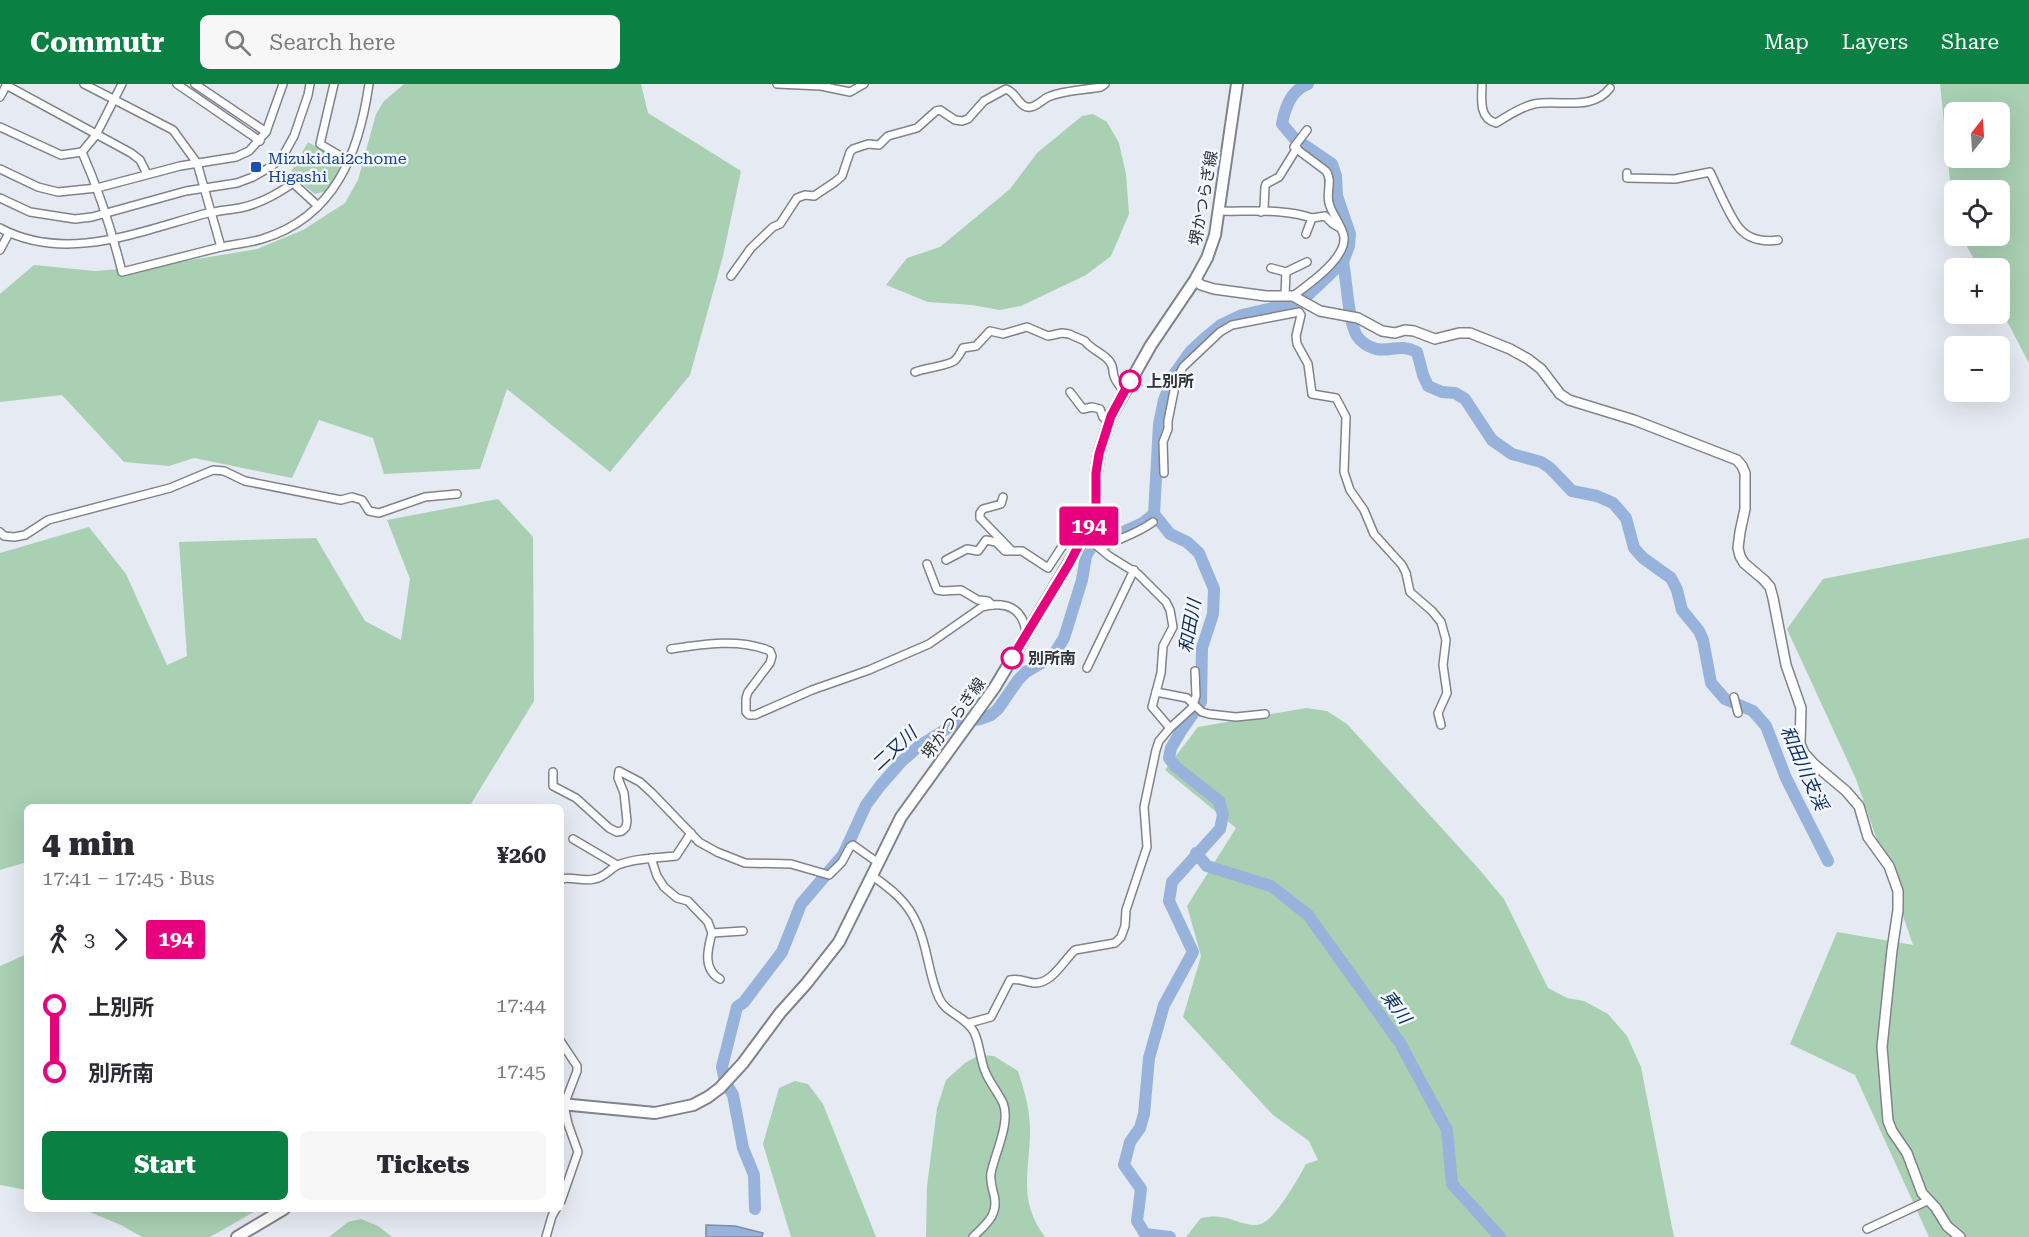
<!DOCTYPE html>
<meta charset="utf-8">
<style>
body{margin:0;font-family:"Roboto Serif","Noto Sans JP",serif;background:#f7f7f7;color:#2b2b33;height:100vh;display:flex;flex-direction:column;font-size:22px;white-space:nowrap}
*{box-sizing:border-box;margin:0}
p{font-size:20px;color:#7c7c81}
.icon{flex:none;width:33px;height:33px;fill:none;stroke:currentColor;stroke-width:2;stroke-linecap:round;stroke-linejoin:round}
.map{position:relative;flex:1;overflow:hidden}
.panel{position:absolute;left:24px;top:720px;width:540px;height:408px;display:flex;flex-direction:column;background:#fff;border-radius:9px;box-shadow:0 6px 24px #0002}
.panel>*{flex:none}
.badge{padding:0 12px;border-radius:4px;font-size:21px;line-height:39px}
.needle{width:39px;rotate:17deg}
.tools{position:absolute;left:1944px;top:18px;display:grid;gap:12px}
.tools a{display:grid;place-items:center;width:66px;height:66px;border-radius:9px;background:#fff;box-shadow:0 6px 24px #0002;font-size:30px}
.map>.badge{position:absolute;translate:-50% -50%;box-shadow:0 0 0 3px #fff}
.legs{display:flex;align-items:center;gap:9px;height:66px;padding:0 18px;font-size:20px}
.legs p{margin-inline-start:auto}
.overview{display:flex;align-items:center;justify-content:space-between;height:102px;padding:0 18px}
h1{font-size:33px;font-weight:800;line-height:45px}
.cta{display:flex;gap:12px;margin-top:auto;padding:12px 18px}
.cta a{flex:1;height:69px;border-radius:9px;background:#0b8043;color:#fff;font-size:24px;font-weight:800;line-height:69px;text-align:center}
.cta a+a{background:#f7f7f7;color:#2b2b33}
ul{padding:0 18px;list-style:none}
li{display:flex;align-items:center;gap:21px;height:66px;font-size:22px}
li i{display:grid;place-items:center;width:9px;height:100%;margin:0 8px;background:currentColor}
li i::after{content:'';width:15px;height:15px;margin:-8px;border:4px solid;border-radius:50%;background:#fff}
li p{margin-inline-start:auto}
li:first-child i{background:linear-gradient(#0000 50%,currentColor 0)}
li:last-child i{background:linear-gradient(currentColor 50%,#0000 0)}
header{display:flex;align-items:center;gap:36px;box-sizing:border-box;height:84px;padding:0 30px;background:#0b8043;color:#fff}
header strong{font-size:28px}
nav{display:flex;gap:33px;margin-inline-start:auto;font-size:21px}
.search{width:420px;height:54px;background:#f7f7f7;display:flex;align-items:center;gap:15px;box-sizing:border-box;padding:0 21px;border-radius:9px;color:#7c7c81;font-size:22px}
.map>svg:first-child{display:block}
.green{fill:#a9d0b3;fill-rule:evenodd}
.water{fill:#98b3db;stroke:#798ca9;stroke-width:1.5}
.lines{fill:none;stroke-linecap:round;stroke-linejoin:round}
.river{stroke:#98b3db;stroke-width:12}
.minor-casing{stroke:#80838a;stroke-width:10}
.tertiary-casing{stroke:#80838a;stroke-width:12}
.primary-casing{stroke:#80838a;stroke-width:14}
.minor{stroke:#fff;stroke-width:7}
.tertiary{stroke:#fff;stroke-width:9}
.primary{stroke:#fff;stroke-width:10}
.line-1-casing{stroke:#fff;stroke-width:14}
.line-1{stroke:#e6007e;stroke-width:9}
.transit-dot{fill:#1a4fb4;stroke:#f4f7ff;stroke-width:2}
.stop-1-dot{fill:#fff;stroke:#e6007e;stroke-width:3}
.labels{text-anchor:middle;stroke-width:5;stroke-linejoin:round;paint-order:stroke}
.transit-label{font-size:16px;fill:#164399;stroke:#f4f7ff;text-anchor:start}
.street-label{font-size:16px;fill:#313235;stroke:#f4f7ff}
.stop-label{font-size:16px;font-weight:bold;fill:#313235;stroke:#f4f7ff;text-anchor:start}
.water-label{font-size:18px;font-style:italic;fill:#0b2d5e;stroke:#f4f7ff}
</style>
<header>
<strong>Commutr</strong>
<div class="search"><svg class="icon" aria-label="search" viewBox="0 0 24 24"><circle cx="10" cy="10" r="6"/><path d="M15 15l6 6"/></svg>Search here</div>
<nav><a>Map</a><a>Layers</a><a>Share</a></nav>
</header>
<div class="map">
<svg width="2029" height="1153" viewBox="0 0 2029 1153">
<rect width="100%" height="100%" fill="#e6eaf2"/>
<g class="green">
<polygon points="404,0 641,0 648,29 741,87 723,172 690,291 610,388 507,305 480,385 384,390 373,354 319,336 292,394 194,374 169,382 124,378 62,311 0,318 0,210 34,181 95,187 156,182 257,165 303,146 345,119 358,96 376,30 384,17"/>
<path d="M1940,0H2029V279L2000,224V184H1979L1961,152H2000V106H1954V136ZM1954,28H2000V74H1954Z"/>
<polygon points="1093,30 1107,38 1119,59 1126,90 1129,130 1111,172 1086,191 1021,222 1000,226 972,221 928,218 886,201 907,174 940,163 1010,105 1037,69 1082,32"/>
<polygon points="308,58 345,80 327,107 315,110 290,90"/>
<polygon points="498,415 533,453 534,617 469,723 167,723 161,720 159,723 27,723 27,778 0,786 0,469 89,443 126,490 167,581 187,572 179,458 316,454 365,537 401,556 410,495 387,436"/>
<polygon points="2029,454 2029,1153 1929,1153 1855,991 1790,960 1837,848 1913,861 1856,695 1787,545 1823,495"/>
<path d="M1306,624L1327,627L1347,640L1478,784L1504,815L1548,904L1567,914L1584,917L1608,930L1627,952L1641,983L1674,1153H1186L1201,1134C1207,1133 1214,1132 1220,1133C1233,1134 1248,1144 1261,1140C1275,1136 1299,1093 1306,1080L1318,1076L1309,1057L1273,1031L1183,933L1201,872L1187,822L1236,744L1165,686L1198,643Z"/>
<polygon points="27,870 27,1106 0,1101 0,882"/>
<path d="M979,971L994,972L1018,987C1024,1006 1030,1025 1030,1046C1030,1087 1017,1116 1045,1153H926L927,1102L937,1024L946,996L965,979Z"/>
<polygon points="795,997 808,1000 823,1020 876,1153 791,1153 763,1060 779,1004"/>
<polygon points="82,1125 259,1125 210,1153 142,1153 121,1141"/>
<polygon points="361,1135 378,1142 392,1153 329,1153 348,1138"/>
</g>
<polygon class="water" points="706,1141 735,1142 763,1149 762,1153 706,1153"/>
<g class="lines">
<g class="river">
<path d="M1343,178C1347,197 1348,238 1357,252C1361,258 1369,263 1376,265C1391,268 1400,259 1417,268L1423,291L1428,302L1442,308L1455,309L1465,315L1492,356L1512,370L1541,378L1550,384L1572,407L1597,412L1613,419L1626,434L1634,464L1643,474L1671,494L1677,506L1682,526L1699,547L1703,556L1711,599L1725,615L1753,627L1766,642L1786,694L1828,777"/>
<polyline points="1196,769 1207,782 1271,802 1308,831 1400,959 1447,1046 1452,1100 1500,1153"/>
<polyline points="724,993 722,983 737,923 744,918 782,868 801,820 843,771 866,721 880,702 901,678 919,662 956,639 980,635 991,631 998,625 1018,596 1026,588 1053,572 1064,554 1082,496 1086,472 1092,462 1143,439 1154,430"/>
<polyline points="729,1004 733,1011 743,1064 754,1091 755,1125"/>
<path d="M1170,1153L1145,1150L1137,1137L1141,1105L1124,1081L1130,1058L1140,1044L1144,1030L1149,974L1164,921L1193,868L1169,817L1172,798L1220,745L1223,731L1219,717L1176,683L1169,674L1171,664L1181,647L1201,618L1202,564L1213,530L1214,505L1199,469L1187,458L1170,450L1154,430L1159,340L1164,316L1173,292L1190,268L1205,254L1221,241L1242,231L1290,220L1305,214L1343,178L1349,162L1350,150L1337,112L1336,92L1332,80L1294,54L1282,40C1285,23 1291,6 1308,0"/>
</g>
<defs>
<g id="minor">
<path d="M84,0L173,46L197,79L221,163C234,160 249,159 262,155C335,133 359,69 369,0"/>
<polyline points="177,0 260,57"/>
<polyline points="195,0 266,48"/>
<polyline points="334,0 320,60 349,77"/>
<polyline points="777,0 821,2 850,8 864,0"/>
<path d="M1482,0C1482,14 1478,34 1496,39C1508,32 1520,23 1534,20C1559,15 1592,28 1610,4"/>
<polyline points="6,1 131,69 140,76 147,90"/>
<polyline points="0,13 7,0"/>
<path d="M0,43L61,71L82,68C99,107 112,147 122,188L221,163"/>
<polyline points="82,68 96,51 122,0"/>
<polyline points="0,85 38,103 58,108 97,104 180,82 236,73 249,67 266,48 283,0"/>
<path d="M1627,89V94L1675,95L1710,88C1717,102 1732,139 1742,147C1751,156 1766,158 1778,156"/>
<polyline points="0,114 30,128 75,135 92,133 186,107 237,99 253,93 272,82 284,70 294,52 308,11 310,0"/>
<path d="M1218,127C1249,128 1283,124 1312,134L1306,150"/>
<polyline points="1261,128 1264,124 1265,103 1266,100 1279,93 1297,64"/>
<polyline points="1312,134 1325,132 1333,140 1340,144"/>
<path d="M0,144C65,179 138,148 204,130C216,127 228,126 240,124C260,120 276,111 293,99L318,122"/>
<polyline points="0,166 9,149"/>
<polyline points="1271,184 1286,188 1307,178"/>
<path d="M731,192L751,164L773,143L780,140L797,114L805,111L814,112L835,98L842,92L850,68L853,65L868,60L879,61L888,52L917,44L936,27L940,26L955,36L962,37L968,35L984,17L1006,5C1016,8 1018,21 1027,23C1034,25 1042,16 1048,13C1064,6 1084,6 1101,3L1105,0"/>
<polyline points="1285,211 1286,188"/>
<path d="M1293,212C1308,201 1346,175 1344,153C1342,141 1332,131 1329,119C1326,108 1333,96 1326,87L1294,63L1307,46"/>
<path d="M915,288C925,284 947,282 954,277C958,274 961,268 963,264L976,262L990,247L1003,250L1027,243L1048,252L1062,249L1069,250L1085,257C1091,266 1104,269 1110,278C1114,283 1112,286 1114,292C1115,297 1121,303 1124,308"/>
<polyline points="1070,308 1083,325 1092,323 1100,325 1103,333 1109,339"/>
<polyline points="1164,389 1163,358 1168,345 1168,337 1176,297 1183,283 1220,248 1232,241 1299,228 1301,231 1296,252 1297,260 1308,280 1312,310 1336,314 1346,333 1344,388 1350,406 1364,426 1374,450 1402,481 1406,489 1410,508 1432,527 1441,538 1446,556 1443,581 1447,609 1438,629 1441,641"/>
<polyline points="1003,413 1001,420 983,425 980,429 980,434 1012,467 1022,467 1048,484 1069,452 1084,453"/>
<polyline points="0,448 4,452 14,453 25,451 48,436 170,404 213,386 224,387 245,397 341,416 352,413 362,416 369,427 379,429 425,413 457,410"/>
<polyline points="1085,452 1109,472 1138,490 1166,518 1170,526 1173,543 1163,562 1161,589 1152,623 1170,644"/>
<path d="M1100,464C1118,455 1137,450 1153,438"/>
<polyline points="946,476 967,465 978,467 986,456 996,458 1005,467 1009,467"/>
<polyline points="927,480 937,506 943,507 961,506 978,516 988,517 992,521"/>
<path d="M671,565C703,560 740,554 770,567L772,572L770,579L748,608L746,614V628L749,631H755L812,606L869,586L929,560L982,523C1005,517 1023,523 1026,549"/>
<polyline points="1087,584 1134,486"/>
<polyline points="1156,608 1187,614 1202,628 1209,630 1236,633 1265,630"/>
<polyline points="1734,613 1738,629"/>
<polyline points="553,688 553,702 576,714 609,744 617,748 622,747 626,743 627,737 624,709 618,694 619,687 640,698 652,709 699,758 717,768 745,779 791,780 829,791 842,778 850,763 853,761 877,778"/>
<polyline points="573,755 617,781"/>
<path d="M651,774L657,792L664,803L677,814L688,817L708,838L712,849C708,864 702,885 720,895"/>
<path d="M871,791C890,804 908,818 917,840C928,863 928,890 939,914C946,930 966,932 974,948C980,960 980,975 985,987C989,998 998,1008 1003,1019C1011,1038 995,1069 991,1089C990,1097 992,1104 994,1111C999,1131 986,1140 973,1153"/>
<path d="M561,795C572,792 582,798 594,795C606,793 609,785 618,781C635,774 658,774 676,772L691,749"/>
<polyline points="712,849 743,847"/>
<path d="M969,939L991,933L1010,896C1019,894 1025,898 1034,899C1052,900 1064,876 1075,866L1115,859L1121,853L1125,842L1126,826L1147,763L1144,723L1156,666L1159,657L1170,644L1192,624L1196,612L1195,587"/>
<polyline points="561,958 577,982 577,987 564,1021 568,1040 578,1068 561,1117"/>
<polyline points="1867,1145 1927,1117"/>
<polyline points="546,1153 552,1132 556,1125"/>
</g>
<polyline id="tertiary" points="1195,196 1201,201 1214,205 1266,212 1293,212 1320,227 1358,234 1382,247 1395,249 1405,246 1414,247 1435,255 1459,249 1470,249 1510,265 1528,275 1541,285 1560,310 1569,316 1634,336 1737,376 1742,382 1745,389 1745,425 1740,448 1738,464 1740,472 1744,479 1764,496 1770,503 1773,514 1786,581 1801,624 1800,660 1804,669 1814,680 1846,707 1859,722 1868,753 1889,782 1898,807 1898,826 1892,866 1882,963 1888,1037 1892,1047 1907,1069 1922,1109 1936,1124 1947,1142 1960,1153"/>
<g id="primary">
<polyline points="561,1020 655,1029 693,1021 708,1013 720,1004 743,979 780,929 806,900 839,858 901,733 995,603 1085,452 1096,423 1096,389 1099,370 1111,332 1151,261 1195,196 1207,174 1215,151 1237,0"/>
<polyline points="237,1153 284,1125"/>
</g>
</defs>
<use href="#minor" class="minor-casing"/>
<use href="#tertiary" class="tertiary-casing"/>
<use href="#primary" class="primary-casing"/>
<use href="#minor" class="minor"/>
<use href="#tertiary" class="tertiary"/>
<use href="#primary" class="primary"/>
</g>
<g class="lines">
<defs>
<polyline id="line-1" points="1012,574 1069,480 1092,436 1096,423 1096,389 1099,370 1111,332 1130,297"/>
</defs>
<use href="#line-1" class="line-1-casing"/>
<use href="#line-1" class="line-1"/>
</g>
<rect class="transit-dot" x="250" y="77" width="12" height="12" rx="3"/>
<g class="stop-1-dot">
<circle cx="1130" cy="297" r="10"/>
<circle cx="1012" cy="574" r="10"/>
</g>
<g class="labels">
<g class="transit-label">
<text x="268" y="80">Mizukidai2chome<tspan x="268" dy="18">Higashi</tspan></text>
</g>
<g class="street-label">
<text transform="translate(1203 114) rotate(-80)" y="6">堺かつらぎ線</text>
<text transform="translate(953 634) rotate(-54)" y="6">堺かつらぎ線</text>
</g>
<g class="stop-label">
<text x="1146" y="303">上別所</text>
<text x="1028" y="580">別所南</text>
</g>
<g class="water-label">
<text transform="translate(1190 542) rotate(-80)" y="6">和田川</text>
<text transform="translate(894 665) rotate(-43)" y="6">二又川</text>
<text transform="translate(1804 684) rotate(66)" y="6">和田川支渓</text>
<text transform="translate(1396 923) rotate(54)" y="6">東川</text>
</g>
</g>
</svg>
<div class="tools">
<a><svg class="needle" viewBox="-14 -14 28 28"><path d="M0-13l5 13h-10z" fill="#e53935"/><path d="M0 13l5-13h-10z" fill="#7c7c81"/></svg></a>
<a><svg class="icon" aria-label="locate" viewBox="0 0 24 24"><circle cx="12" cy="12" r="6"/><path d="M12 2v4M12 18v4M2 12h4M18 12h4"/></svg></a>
<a>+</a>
<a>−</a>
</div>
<b class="badge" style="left:1089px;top:442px;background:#e6007e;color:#fff">194</b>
<section class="panel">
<div class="overview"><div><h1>4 min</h1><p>17:41 – 17:45 · Bus</p></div><b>¥260</b></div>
<div class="legs"><svg class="icon" aria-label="walk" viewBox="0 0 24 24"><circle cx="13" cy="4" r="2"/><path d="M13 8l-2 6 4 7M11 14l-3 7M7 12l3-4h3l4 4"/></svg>3<svg class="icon" aria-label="forward" viewBox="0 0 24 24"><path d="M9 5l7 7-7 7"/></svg><b class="badge" style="background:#e6007e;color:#fff">194</b></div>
<ul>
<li><i style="color:#e6007e"></i><b>上別所</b><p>17:44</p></li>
<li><i style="color:#e6007e"></i><b>別所南</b><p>17:45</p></li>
</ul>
<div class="cta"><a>Start</a><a>Tickets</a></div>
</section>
</div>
